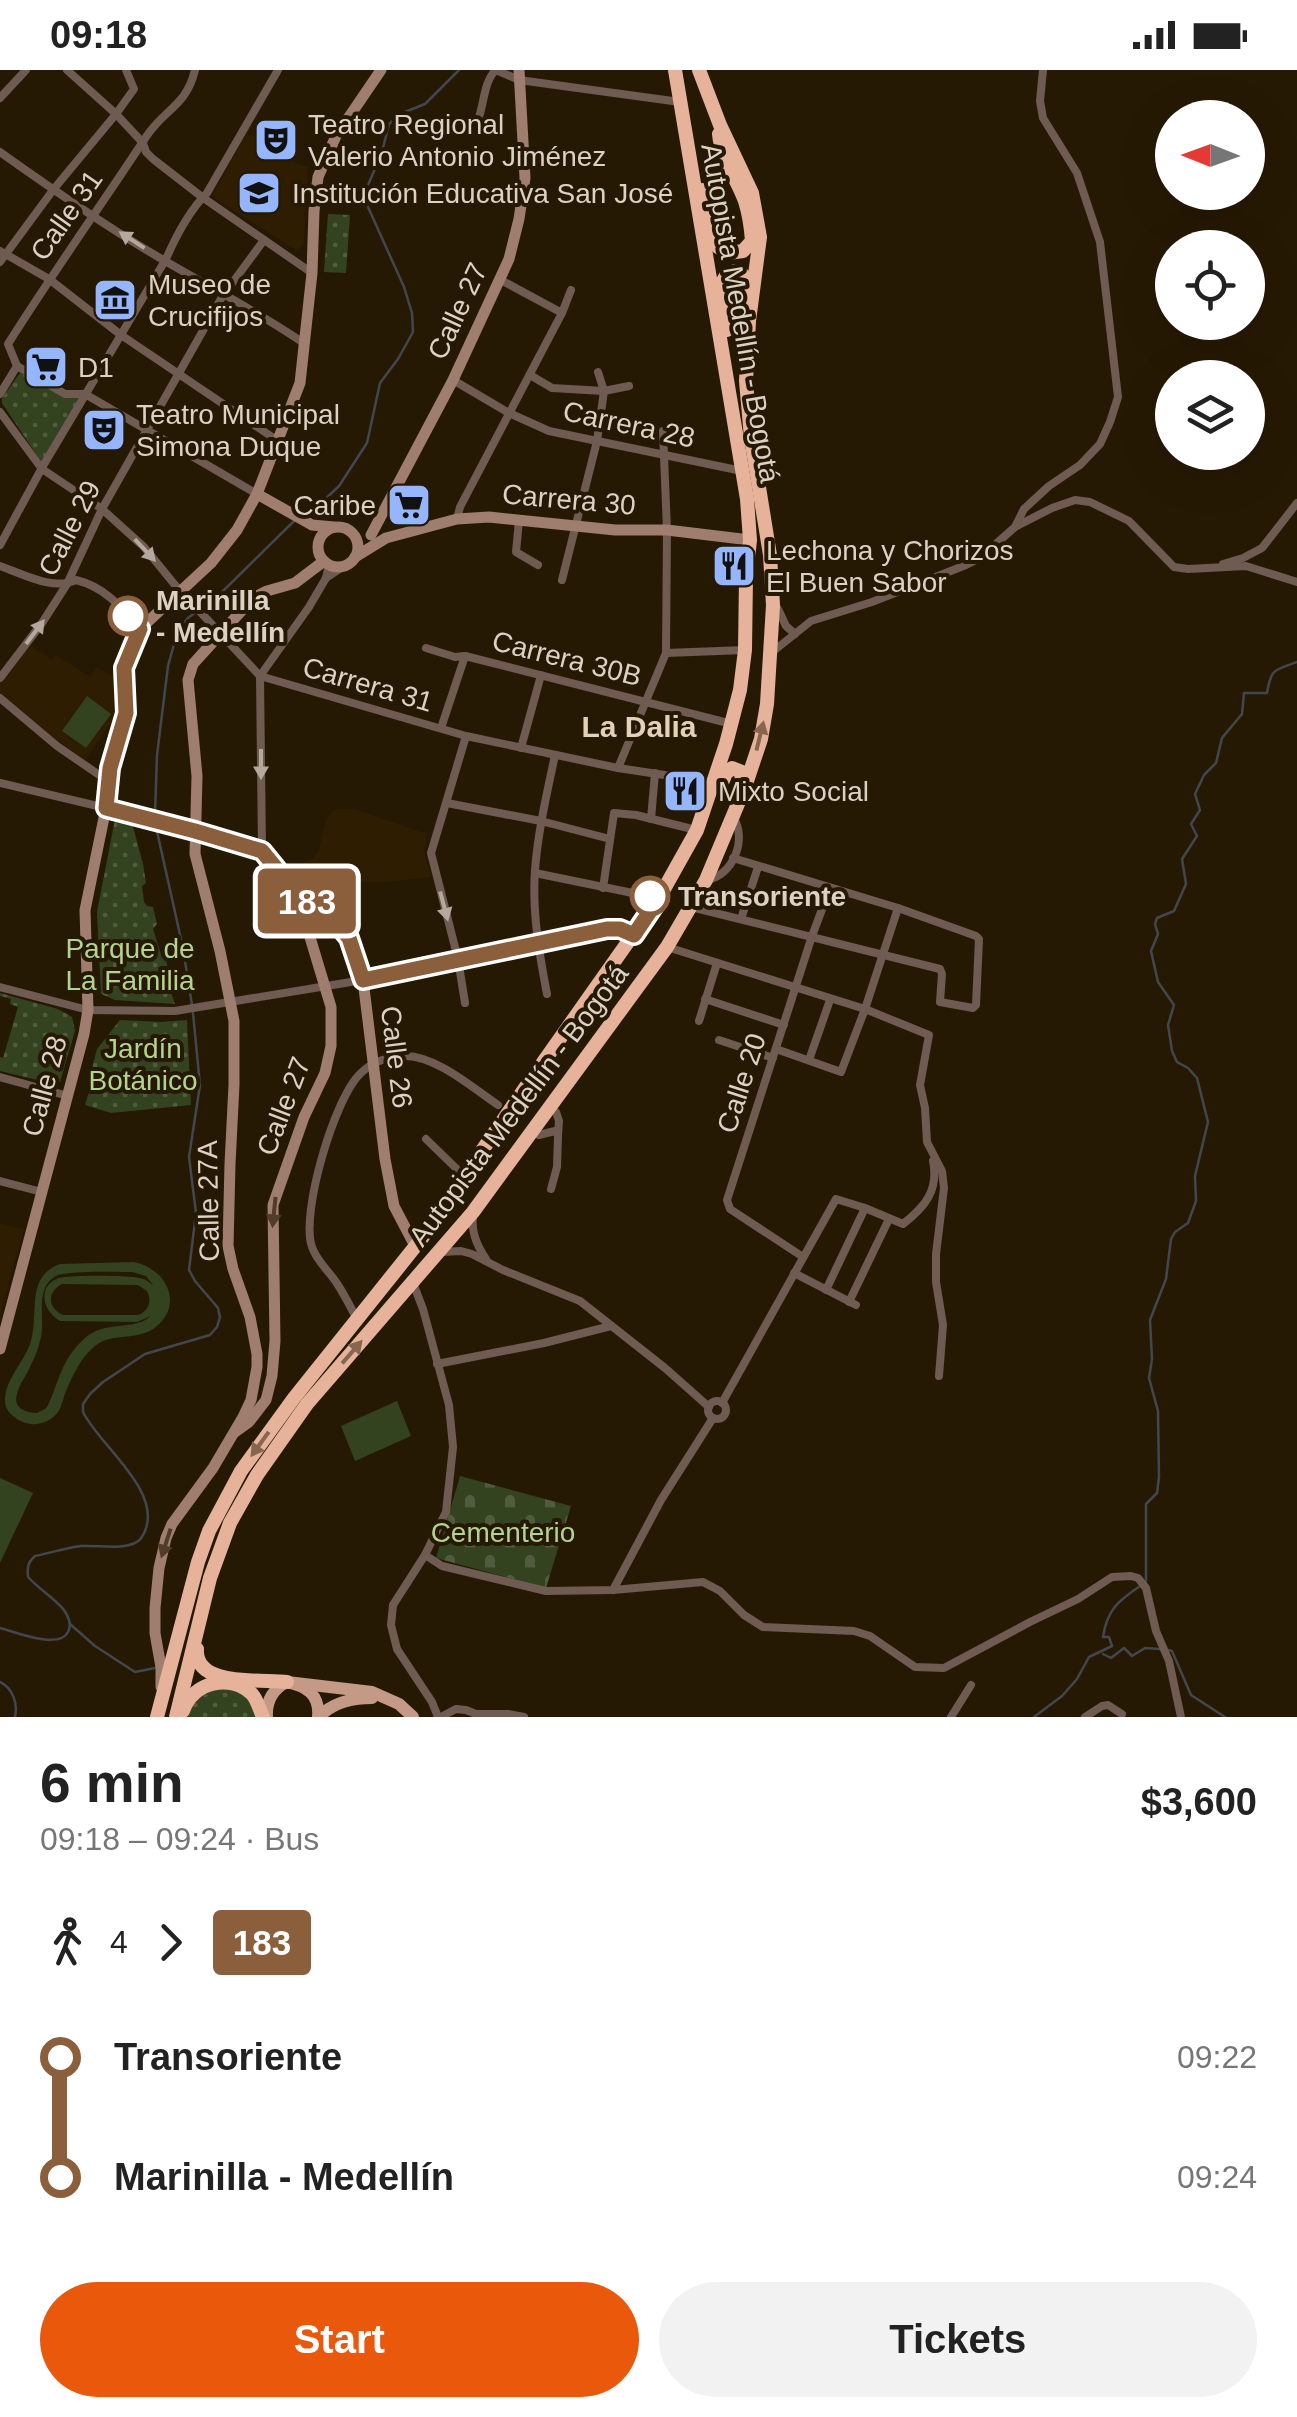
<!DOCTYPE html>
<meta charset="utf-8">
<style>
body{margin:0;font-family:Arial,sans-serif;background:#f2f2f2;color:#222;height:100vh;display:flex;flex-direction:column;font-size:38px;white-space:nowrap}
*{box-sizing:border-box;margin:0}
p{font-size:32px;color:#767676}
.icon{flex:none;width:55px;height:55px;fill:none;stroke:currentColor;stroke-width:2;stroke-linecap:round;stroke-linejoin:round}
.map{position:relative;height:1647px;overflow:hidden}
.drawer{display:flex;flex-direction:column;background:#fff;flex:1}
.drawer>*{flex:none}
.badge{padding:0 20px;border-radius:8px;font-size:35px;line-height:65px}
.needle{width:65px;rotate:271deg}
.tools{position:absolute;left:1155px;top:30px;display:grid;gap:20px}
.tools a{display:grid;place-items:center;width:110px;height:110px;border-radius:50%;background:#fff;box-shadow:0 10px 40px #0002;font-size:50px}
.map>.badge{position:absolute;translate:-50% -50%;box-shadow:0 0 0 5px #fff}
.legs{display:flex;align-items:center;gap:15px;height:110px;padding:0 40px;font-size:32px}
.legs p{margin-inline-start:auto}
.headline{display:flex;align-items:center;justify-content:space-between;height:170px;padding:0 40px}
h1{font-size:55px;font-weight:800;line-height:75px}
.button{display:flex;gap:20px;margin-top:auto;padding:20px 40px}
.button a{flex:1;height:115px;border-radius:60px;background:#ea580c;color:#fff;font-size:40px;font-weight:800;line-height:115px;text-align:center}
.button a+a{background:#f2f2f2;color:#222}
ul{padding:0 40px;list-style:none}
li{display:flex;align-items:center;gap:35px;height:120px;font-size:38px}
li i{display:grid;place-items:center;width:15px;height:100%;margin:0 12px;background:currentColor}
li i::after{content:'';width:25px;height:25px;margin:-12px;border:8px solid;border-radius:50%;background:#fff}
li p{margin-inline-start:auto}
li:first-child i{background:linear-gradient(#0000 50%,currentColor 0)}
li:last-child i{background:linear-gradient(currentColor 50%,#0000 0)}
.status{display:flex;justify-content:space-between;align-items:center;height:70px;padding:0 50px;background:#fff;direction:ltr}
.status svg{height:28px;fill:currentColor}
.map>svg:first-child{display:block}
.built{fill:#2e1d00}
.green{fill:url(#green-dots)}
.cemetery{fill:url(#cemetery-stones)}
.pitch{fill:#33421f;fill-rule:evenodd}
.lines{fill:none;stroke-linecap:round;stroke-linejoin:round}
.stream{stroke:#42474d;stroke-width:2.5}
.street{stroke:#6f5b51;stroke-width:8}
.secondary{stroke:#9f7e6f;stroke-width:11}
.primary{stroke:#c49a86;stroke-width:12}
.highway{stroke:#e6b39a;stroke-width:14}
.oneway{fill:#b5a89c}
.oneway2{fill:#86664f}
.oneway3{fill:#503c29}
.line-1-casing{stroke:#fff;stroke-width:22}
.line-1{stroke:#8b5e3c;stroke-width:15}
.stop-1-dot{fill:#fff;stroke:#8b5e3c;stroke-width:5}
.labels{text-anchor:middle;stroke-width:8;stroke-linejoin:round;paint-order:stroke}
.poi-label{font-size:28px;fill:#dbd2c5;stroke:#261904;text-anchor:start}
.street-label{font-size:28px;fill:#dbd2c5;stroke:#261904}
.stop-label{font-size:28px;font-weight:bold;fill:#dbd2c5;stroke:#261904;text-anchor:start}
.park-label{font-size:28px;fill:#b4d38e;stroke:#261904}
.neighbourhood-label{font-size:30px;font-weight:bold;fill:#e3d2b7;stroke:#261904}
</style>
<div class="status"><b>09:18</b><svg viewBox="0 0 49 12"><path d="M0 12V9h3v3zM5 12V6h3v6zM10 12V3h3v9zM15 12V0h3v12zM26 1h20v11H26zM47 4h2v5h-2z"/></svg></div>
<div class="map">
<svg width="1297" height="1647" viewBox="0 0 1297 1647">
<defs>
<pattern id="green-dots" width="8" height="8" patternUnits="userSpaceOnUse" patternTransform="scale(2.5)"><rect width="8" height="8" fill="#33421f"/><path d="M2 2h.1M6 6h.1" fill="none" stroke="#505c3e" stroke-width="1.8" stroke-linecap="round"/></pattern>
<pattern id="cemetery-stones" width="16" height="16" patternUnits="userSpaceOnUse" patternTransform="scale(2.5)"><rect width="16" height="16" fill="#33421f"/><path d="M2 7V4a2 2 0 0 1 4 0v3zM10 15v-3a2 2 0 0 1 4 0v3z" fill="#505c3e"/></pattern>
</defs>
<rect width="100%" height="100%" fill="#261904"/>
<g class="built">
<polygon points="247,63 300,95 308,97 304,170 303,176 296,180 216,129 213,124"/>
<polygon points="30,575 52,590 56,585 90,607 97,597 116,608 117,645 85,690 16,640 17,638 0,624 0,612"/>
<polygon points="334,739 354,739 427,764 424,781 431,807 387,812 357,812 312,803 306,804 298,816 279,797 306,792 313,788 319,780 325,753"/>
<polygon points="0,1154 24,1159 0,1244"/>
</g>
<g class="green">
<polygon points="328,144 350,145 346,203 324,202"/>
<polygon points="20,303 63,326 85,329 44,396 2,333 2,328"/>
<polygon points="115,749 132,753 143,794 146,813 142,816 144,832 147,836 153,837 157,854 153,859 162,888 166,889 168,900 165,905 175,934 115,930 101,924 97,842"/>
<polygon points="0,923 58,939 72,947 75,961 60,1012 54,1014 0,1001 0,987 3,988 18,937 10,934 11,929 0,926"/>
<polygon points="120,950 161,952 187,950 191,1035 111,1043 85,1035 93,1009 90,1006 97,979"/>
<path d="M220,1618L233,1619L249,1628L255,1647H187C192,1630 204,1624 220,1618Z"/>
</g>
<polygon class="cemetery" points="460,1406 571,1436 546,1518 436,1488"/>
<g class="pitch">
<polygon points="87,626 111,644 86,678 62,661"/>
<path d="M134,1192C168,1199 185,1237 153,1259C135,1271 112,1262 95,1276C81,1287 73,1305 66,1321C63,1328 62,1336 58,1342C50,1353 35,1357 23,1352C16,1349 9,1344 6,1337C0,1315 23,1294 30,1274C40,1246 24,1207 60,1194ZM132,1202L146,1206L153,1215C148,1212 146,1209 139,1208C129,1205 68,1205 59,1208C36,1216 43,1242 60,1251L137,1252L151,1246C133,1262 105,1249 84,1269C62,1289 60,1308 49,1333C46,1340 44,1339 37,1343C0,1340 22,1314 30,1297C35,1287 39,1277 41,1267C45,1247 35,1220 54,1207C64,1200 117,1202 132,1202ZM62,1214L138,1215L147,1221C152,1231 149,1241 138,1245H63C47,1238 47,1222 62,1214Z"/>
<polygon points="397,1331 411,1366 355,1391 341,1356"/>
<polygon points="0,1408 33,1423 0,1493"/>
</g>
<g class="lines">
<g class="stream">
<polyline points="302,445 318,436 339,416 367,373 380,313 398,289 413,262 412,243 404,217 368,137 366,120 382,82 389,54 400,44 425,34 459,0"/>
<polyline points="155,744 157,685 168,596 178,560 188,548 221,523 295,450"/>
<polyline points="156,757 183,878 192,935"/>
<path d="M1146,1511V1434L1157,1423L1159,1407L1158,1341L1149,1308L1152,1289L1150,1250L1166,1209L1171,1169L1175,1162L1188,1153L1196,1131L1195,1106L1208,1052L1197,1008L1188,998L1177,992L1172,981L1168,955L1174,935L1158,912L1151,881L1158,864L1155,854L1157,848L1174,841L1186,814L1182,789L1197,766L1191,754L1200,740L1195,724L1204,705L1216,693L1222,668L1242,644L1244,623H1267C1271,598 1275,600 1297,592"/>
<polyline points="70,1554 95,1576 135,1602 155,1598"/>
<path d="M0,1558C15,1562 59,1580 68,1562C72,1555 68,1546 64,1540C54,1528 39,1519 28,1507C27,1497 28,1492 35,1486C50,1483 66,1478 81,1476C98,1475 119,1480 135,1473C141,1470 142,1467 145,1461C162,1420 99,1375 83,1342V1334L90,1324L103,1312L145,1284L210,1265L217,1257L220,1247L218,1238L195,1211L189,1200L196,1143L189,1087L200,1015L193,943"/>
<polyline points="1168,1580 1172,1581 1191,1625 1225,1647"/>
<polyline points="1103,1584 1111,1588 1124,1578 1132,1586 1145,1578 1160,1579"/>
<path d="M0,1612C13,1618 18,1634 15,1647"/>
<path d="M1034,1647L1062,1626L1077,1609L1089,1587L1112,1576L1109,1567H1103C1107,1540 1118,1531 1140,1516"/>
</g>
<g class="street">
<polyline points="67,0 116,44 143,73 146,82 153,89 202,127 312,203"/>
<polyline points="0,28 26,0"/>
<path d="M478,50C484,35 484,10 496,0L519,10L680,32"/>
<path d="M0,82C52,119 105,156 160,188C209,217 259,242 305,274"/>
<polyline points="0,181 49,209 121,265 278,371"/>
<polyline points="0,192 53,120 116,44 134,19 126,0"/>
<polyline points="499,209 562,243"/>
<path d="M17,296L8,274C52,204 100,137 146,67C164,39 186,37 195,0"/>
<polyline points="17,296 65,324 85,324 257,424"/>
<polyline points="530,305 552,318 604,321 629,316"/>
<polyline points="453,310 509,343 549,361 742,401"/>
<polyline points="0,324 17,296"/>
<polyline points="0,342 42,399 102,439 144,477 175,515 260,606 466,666 618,698 684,708 711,719"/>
<polyline points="457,449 460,437 562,243 571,220"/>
<polyline points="519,450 516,482 538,495"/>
<polyline points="1015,457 1024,439 1049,416 1080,395 1100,374 1110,352 1118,327 1100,172 1077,103 1043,48 1040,31 1043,0"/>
<path d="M0,475L43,396L166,189C176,166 189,141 207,123L278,0"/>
<polyline points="1223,494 1243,488 1262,478 1297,433"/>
<path d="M0,496C23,504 53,521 76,510C105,517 121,537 140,559"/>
<polyline points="326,508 344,496"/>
<polyline points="562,510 597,371 604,321 598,302"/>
<polyline points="778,539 786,556 795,564"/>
<polyline points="426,578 455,587 465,586"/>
<polyline points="666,583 745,580"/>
<polyline points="771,583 811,551 872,532 966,495 980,488 1015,457 1052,438 1075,430 1090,432 1129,451 1174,497 1188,499 1246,496 1297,512"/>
<polyline points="0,608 42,553 67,514 102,439 222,227 264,170"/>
<polyline points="0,628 57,676 108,711"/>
<polyline points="441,658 465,586 732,654"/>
<polyline points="521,678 541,605"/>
<polyline points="618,698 666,583 667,460 663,361"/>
<polyline points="0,713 106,738"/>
<polyline points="447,733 541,751 610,769"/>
<polyline points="651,749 655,703"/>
<polyline points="262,781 260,606 309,537 326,508 329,495"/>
<polyline points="535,803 657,828"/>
<path d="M706,810C733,807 748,768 733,747"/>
<polyline points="603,818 614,743 636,745 696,760"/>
<polyline points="691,837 940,899 942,904 940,932 973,938 976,935 979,869 976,866 898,838 733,788"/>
<polyline points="741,849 758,797"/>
<polyline points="667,877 865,939 929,965 920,1015 925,1038 927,1072 942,1101 944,1118 936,1184 936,1212 943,1255 939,1306"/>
<polyline points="0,917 88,940 175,941 363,910 607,859 619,859 634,865"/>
<path d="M547,924C539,883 532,841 535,800C538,761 547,723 555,685"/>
<polyline points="705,929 784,955"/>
<polyline points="465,933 458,889 431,783 466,666"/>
<polyline points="699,951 717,893"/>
<polyline points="719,970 773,988"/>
<polyline points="776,979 841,1002 865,939 898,838"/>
<polyline points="809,990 830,930"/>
<polyline points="0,1007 68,1026"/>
<polyline points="556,1042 559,1051 558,1065"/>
<polyline points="539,1065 555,1061 558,1065 557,1097 551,1119"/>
<polyline points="426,1069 464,1106"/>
<polyline points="0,1111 42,1122"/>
<path d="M473,1147C471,1163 477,1176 486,1189"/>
<polyline points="442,1182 461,1181 472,1184 503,1200 580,1231 665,1298 709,1337"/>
<polyline points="803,1187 730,1139 727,1130 812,866 830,818"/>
<polyline points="794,1203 856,1235"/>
<polyline points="413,1213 423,1239 449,1335 453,1377 446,1442 425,1485 393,1535 391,1555 397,1579 432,1632 438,1647"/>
<polyline points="826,1220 865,1138"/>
<polyline points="849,1232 889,1149"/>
<path d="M357,1249C351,1238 345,1226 338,1215C330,1202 317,1192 312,1177C300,1144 335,1026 361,1003C372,992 388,987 403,986C434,984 473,1018 498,1035"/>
<polyline points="437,1294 544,1273 611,1256"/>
<circle cx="717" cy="1340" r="9"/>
<path d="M722,1333L836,1129L865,1138L903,1154C925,1137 939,1120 933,1091"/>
<polyline points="425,1485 442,1496 546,1521 613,1520 703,1512 720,1521 744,1545 763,1557 854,1561 870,1566 915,1597 944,1598 1030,1552 1078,1529 1112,1507 1131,1506 1138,1508 1146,1518 1156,1561 1169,1591 1181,1647"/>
<polyline points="613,1520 661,1430 713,1348"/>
<polyline points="441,1647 456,1639 466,1640 476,1644 508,1644 524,1647"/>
<polyline points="951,1647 971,1615"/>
<polyline points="1085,1647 1102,1636 1108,1635 1122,1644"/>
</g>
<g class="secondary">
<polyline points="257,424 312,455 334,457"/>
<circle cx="338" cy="477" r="20"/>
<polyline points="371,465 453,310 509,189 519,149 525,108 519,0"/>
<polyline points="355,487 386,468 457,449 489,447 615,460 667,460 750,470"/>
<polyline points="106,738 195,761 262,781 297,824 331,937 331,976 325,1003 304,1047 273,1135 275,1271 272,1306 266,1330 249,1352 235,1362"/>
<path d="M297,824C314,835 341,854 351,872C357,883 359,897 363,910L385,1089L394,1136L415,1176"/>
<polyline points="0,1279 84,964 88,940 85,840 106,738 110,698 126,643 125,598 127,589 140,559 211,493 237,460 257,424 300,313 312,203 314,141 318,107 336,66 381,0"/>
<polyline points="161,1617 161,1597 155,1563 155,1538 159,1498 166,1468 172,1454 213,1398 243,1347 251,1330 257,1297 257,1284 250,1247 233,1199 228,1176 230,1094 234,1015 234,951 220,881 195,784 197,706 188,610 193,594 253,528 267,521 295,513 324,491"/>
</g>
<g class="primary">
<polyline points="287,1612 372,1622 399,1634 413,1647"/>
<path d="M267,1647C266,1630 273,1619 287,1612C307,1616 320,1625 318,1647"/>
<path d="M319,1647C333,1632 352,1628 372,1628"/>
</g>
<g class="highway">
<path d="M702,120L715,171L718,177L728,183L743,181L752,171C751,157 749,144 745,131C737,109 721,88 719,64"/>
<polyline points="727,260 721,214 727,204 735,201 743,205 747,216 746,226"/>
<polyline points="720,718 726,703 732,698 742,702 741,714"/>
<path d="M197,1579C194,1617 261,1609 287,1612"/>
<path d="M183,1641C192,1612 231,1603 252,1624C258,1631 259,1639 263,1647"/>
<polyline points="157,1647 198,1492 209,1461 241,1401 294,1328 422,1168 525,1018 659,828 697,760 726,674 740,620 745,580 746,507 750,470 747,429 675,0"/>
<polyline points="176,1647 210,1508 230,1453 257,1405 307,1334 473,1142 667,877 706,810 745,717 761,669 767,634 773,535 770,485 751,368 746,311 749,251 760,167 752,123 720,55 699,0"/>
</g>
</g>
<defs><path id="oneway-solid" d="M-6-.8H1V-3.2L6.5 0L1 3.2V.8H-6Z" transform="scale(2.5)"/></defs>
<g class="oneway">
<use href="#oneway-solid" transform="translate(132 170) rotate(-147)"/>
<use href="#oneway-solid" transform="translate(145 480) rotate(47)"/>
<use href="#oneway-solid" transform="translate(35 562) rotate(-53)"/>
<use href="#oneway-solid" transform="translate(261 694) rotate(90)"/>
<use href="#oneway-solid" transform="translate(444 836) rotate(75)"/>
</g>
<g class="oneway2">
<use href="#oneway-solid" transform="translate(760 666) rotate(-76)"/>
<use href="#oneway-solid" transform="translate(352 1282) rotate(-49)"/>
<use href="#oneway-solid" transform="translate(260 1374) rotate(126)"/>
</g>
<g class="oneway3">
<use href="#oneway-solid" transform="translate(274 1142) rotate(96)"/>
<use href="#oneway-solid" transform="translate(166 1473) rotate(108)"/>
</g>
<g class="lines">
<defs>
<polyline id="line-1" points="128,546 140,559 124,598 126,643 110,698 106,738 195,761 262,781 297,824 340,857 349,868 363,910 607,859 620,859 634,865 659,828 650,826"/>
</defs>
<use href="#line-1" class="line-1-casing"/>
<use href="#line-1" class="line-1"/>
</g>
<defs>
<symbol id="theatre-square" viewBox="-11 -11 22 22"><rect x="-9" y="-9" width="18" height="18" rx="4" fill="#95b6fd" stroke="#261904"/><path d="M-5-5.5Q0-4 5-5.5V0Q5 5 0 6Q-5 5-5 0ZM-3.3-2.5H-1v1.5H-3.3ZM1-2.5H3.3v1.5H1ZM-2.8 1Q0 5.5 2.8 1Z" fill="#111"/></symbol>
<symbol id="school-square" viewBox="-11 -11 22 22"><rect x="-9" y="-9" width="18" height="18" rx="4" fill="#95b6fd" stroke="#261904"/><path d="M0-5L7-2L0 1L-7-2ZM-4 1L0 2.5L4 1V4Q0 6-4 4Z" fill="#111"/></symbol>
<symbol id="museum-square" viewBox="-11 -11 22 22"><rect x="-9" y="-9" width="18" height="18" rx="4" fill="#95b6fd" stroke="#261904"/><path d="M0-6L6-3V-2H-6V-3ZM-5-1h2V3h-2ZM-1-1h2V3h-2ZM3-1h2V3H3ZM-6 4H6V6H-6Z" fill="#111"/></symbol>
<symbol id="supermarket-square" viewBox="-11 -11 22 22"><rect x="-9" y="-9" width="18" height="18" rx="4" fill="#95b6fd" stroke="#261904"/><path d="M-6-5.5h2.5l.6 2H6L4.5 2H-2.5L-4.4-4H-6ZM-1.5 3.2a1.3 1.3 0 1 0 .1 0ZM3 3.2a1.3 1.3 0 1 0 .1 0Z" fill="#111"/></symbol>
<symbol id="restaurant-square" viewBox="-11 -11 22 22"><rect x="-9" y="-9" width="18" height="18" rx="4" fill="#95b6fd" stroke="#261904"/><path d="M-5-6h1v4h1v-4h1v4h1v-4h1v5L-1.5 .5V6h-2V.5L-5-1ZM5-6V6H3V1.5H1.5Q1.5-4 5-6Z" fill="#111"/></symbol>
</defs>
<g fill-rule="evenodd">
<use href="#theatre-square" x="251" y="45" width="50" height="50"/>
<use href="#school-square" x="234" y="98" width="50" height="50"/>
<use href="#museum-square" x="90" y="205" width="50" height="50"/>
<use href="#supermarket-square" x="21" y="272" width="50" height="50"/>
<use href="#theatre-square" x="79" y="335" width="50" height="50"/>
<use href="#supermarket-square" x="384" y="410" width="50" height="50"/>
<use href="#restaurant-square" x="709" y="471" width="50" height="50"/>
<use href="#restaurant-square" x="660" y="696" width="50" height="50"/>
</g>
<g class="stop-1-dot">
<circle cx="128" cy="546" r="18"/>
<circle cx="650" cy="826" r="18"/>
</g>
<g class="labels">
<g class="poi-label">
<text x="308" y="64">Teatro Regional<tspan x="308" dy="32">Valerio Antonio Jiménez</tspan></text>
<text x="292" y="133">Institución Educativa San José</text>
<text x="148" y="224">Museo de<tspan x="148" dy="32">Crucifijos</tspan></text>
<text x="78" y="307">D1</text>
<text x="136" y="354">Teatro Municipal<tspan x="136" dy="32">Simona Duque</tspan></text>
<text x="376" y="445" text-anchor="end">Caribe</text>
<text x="766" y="490">Lechona y Chorizos<tspan x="766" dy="32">El Buen Sabor</tspan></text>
<text x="718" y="731">Mixto Social</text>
</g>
<g class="street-label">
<text transform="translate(66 145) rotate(-55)" y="10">Calle 31</text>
<text transform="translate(457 241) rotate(-65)" y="10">Calle 27</text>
<text transform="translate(741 243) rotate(80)" y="10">Autopista Medellín - Bogotá</text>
<text transform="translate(629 354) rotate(12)" y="10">Carrera 28</text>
<text transform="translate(569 429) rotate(5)" y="10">Carrera 30</text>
<text transform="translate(69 458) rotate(-63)" y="10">Calle 29</text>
<text transform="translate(567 588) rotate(14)" y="10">Carrera 30B</text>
<text transform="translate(368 614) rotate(16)" y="10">Carrera 31</text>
<text transform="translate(397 987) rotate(83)" y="10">Calle 26</text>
<text transform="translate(741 1013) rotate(-72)" y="10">Calle 20</text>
<text transform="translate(44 1016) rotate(-75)" y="10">Calle 28</text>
<text transform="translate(518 1035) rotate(-53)" y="10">Autopista Medellín - Bogotá</text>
<text transform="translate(283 1036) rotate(-69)" y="10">Calle 27</text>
<text transform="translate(208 1131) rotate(-91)" y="10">Calle 27A</text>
</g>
<g class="stop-label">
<text x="156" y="540">Marinilla<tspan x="156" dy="32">- Medellín</tspan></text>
<text x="678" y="836">Transoriente</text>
</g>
<g class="park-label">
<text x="130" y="888">Parque de<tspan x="130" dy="32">La Familia</tspan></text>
<text x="143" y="988">Jardín<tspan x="143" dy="32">Botánico</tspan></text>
<text x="503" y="1472">Cementerio</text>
</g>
<g class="neighbourhood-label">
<text x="639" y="667">La Dalia</text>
</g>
</g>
</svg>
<div class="tools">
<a><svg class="needle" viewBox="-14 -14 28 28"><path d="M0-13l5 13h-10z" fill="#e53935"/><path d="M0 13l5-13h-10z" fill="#767676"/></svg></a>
<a><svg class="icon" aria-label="locate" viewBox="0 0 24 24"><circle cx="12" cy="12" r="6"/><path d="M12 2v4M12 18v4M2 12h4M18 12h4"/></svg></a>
<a><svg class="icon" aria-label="layers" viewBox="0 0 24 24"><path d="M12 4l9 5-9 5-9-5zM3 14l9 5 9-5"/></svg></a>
</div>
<b class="badge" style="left:307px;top:831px;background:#8b5e3c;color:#fff">183</b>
</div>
<section class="drawer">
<div class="headline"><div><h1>6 min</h1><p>09:18 – 09:24 · Bus</p></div><b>$3,600</b></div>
<div class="legs"><svg class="icon" aria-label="walk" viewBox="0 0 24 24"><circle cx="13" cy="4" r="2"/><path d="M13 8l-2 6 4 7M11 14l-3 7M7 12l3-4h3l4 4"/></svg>4<svg class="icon" aria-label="forward" viewBox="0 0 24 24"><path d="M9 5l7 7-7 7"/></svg><b class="badge" style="background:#8b5e3c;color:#fff">183</b></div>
<ul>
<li><i style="color:#8b5e3c"></i><b>Transoriente</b><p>09:22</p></li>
<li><i style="color:#8b5e3c"></i><b>Marinilla - Medellín</b><p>09:24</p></li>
</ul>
<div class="button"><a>Start</a><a>Tickets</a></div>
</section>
